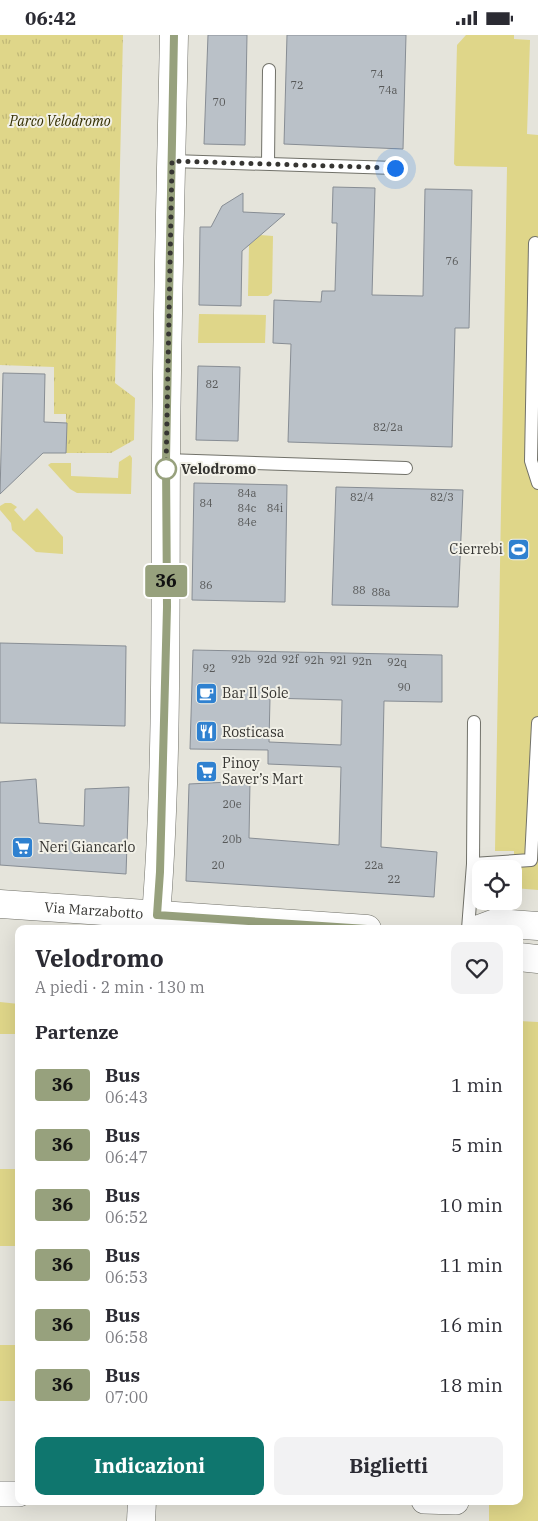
<!DOCTYPE html>
<html lang="it">
<meta charset="utf-8">
<style>
body{margin:0;font-family:"IBM Plex Serif",serif;background:#f2f2f3;color:#2b2b33;height:100vh;display:flex;flex-direction:column;font-size:19px;white-space:nowrap}
*{box-sizing:border-box;margin:0}
p{font-size:16px;color:#7c7c81}
.icon{flex:none;width:28px;height:28px;fill:none;stroke:currentColor;stroke-width:2;stroke-linecap:round;stroke-linejoin:round}
.map{position:relative;flex:1;overflow:hidden}
.drawer{position:absolute;left:15px;top:890px;width:508px;height:580px;display:flex;flex-direction:column;background:#fff;border-radius:10px;box-shadow:0 5px 20px #0002}
.drawer>*{flex:none}
.badge{padding:0 10px;border-radius:4px;font-size:18px;line-height:32px}
.controls{position:absolute;left:472px;top:825px;display:grid;gap:10px}
.controls a{display:grid;place-items:center;width:50px;height:50px;border-radius:10px;background:#fff;box-shadow:0 5px 20px #0002;font-size:25px}
.you{position:absolute;width:25px;height:25px;margin:-12px;border:4px solid #fff;border-radius:50%;background:#1a73e8;box-shadow:0 0 0 8px #1a73e833}
.map>.badge{position:absolute;translate:-50% -50%;box-shadow:0 0 0 2px #fff}
h2{padding:0 20px;font-size:19px;line-height:45px}
.round{display:grid;place-items:center;flex:none;width:52px;height:52px;border-radius:10px;background:#f2f2f3}
.summary{display:flex;align-items:center;justify-content:space-between;height:85px;padding:0 20px}
h1{font-size:24px;font-weight:700;line-height:38px}
.button{display:flex;gap:10px;margin-top:auto;padding:10px 20px}
.button a{flex:1;height:58px;border-radius:10px;background:#0f766e;color:#fff;font-size:20px;font-weight:700;line-height:58px;text-align:center}
.button a+a{background:#f2f2f3;color:#2b2b33}
ul{padding:0;list-style:none}
li{display:flex;align-items:center;gap:15px;height:60px;padding:0 20px}
li div{flex:1}
li b{display:block;font-size:19px}
li em{font-style:normal}
li .badge{min-width:55px;font-weight:700;text-align:center}
.status{display:flex;justify-content:space-between;align-items:center;height:35px;padding:0 25px;background:#fff;direction:ltr}
.status svg{height:14px;fill:currentColor}
.map>svg:first-child{display:block}
.grass{fill:#dfd689}
.park{fill:url(#park-tufts)}
.building{fill:#bac1c8;stroke:#878d94;fill-rule:evenodd}
.lines{fill:none;stroke-linecap:round;stroke-linejoin:round}
.service-casing{stroke:#717169;stroke-width:14}
.minor-casing{stroke:#717169;stroke-width:26}
.tertiary-casing{stroke:#717169;stroke-width:29}
.service{stroke:#fff;stroke-width:12}
.minor{stroke:#fff;stroke-width:25}
.tertiary{stroke:#fff;stroke-width:28}
.line-casing{stroke:#fff;stroke-width:11}
.line{stroke:#97a17d;stroke-width:8}
.walk{stroke:#363532;stroke-width:5;stroke-dasharray:0 9}
.stop-dot{fill:#fff;stroke:#97a17d;stroke-width:2.5}
.labels{text-anchor:middle;stroke-width:4;stroke-linejoin:round;paint-order:stroke}
.number-label{font-size:11px;fill:#575858}
.park-label{font-size:14px;font-style:italic;fill:#342f01;stroke:#f2f1e8}
.stop-label{font-size:14px;font-weight:bold;fill:#363532;stroke:#f2f1e8;text-anchor:start}
.poi-label{font-size:14px;fill:#363532;stroke:#f2f1e8;text-anchor:start}
.street-label{font-size:14px;fill:#363532;stroke:#f2f1e8}
</style>
<div class="status"><b>06:42</b><svg viewBox="0 0 49 12"><path d="M0 12V9h3v3zM5 12V6h3v6zM10 12V3h3v9zM15 12V0h3v12zM26 1h20v11H26zM47 4h2v5h-2z"/></svg></div>
<div class="map">
<svg width="538" height="1486" viewBox="0 0 538 1486">
<defs>
<pattern id="park-tufts" width="24" height="20" patternUnits="userSpaceOnUse" patternTransform="scale(1.25)"><rect width="24" height="20" fill="#dfd689"/><path d="M3 7l-1-3M5 7V3M7 7l1-3M15 17l-1-3M17 17v-4M19 17l1-3" fill="none" stroke="#c0b877"/></pattern>
</defs>
<rect width="100%" height="100%" fill="#e5e4db"/>
<g class="grass">
<polygon points="466,0 514,0 514,4 530,5 527,99 538,100 538,855 514,853 514,816 495,816 507,132 456,131 454,129 457,10"/>
<polygon points="260,200 273,201 272,258 268,261 248,261 249,210"/>
<polygon points="199,279 266,280 265,308 198,308"/>
<polygon points="130,420 132,423 131,459 77,458 70,454 48,430 51,428 71,428 71,441 118,443 119,427"/>
<polygon points="5,468 11,468 17,472 14,475 24,486 37,473 63,502 63,519 36,517 12,495 11,488 0,475 0,471"/>
<polygon points="0,967 19,969 19,999 0,999"/>
<polygon points="519,986 538,987 538,1486 489,1486 489,1466 519,1466"/>
<rect x="0" y="1134" width="19" height="77"/>
<rect x="0" y="1310" width="19" height="56"/>
</g>
<polygon class="park" points="0,0 123,0 115,348 135,363 134,405 111,418 66,418 66,379 54,379 54,332 0,330"/>
<g class="building">
<polygon points="208,0 247,0 245,110 204,109"/>
<polygon points="287,0 406,0 403,114 284,109"/>
<polygon points="333,152 375,153 372,260 423,261 425,154 472,155 469,293 455,293 452,412 288,407 291,309 273,308 274,265 321,267 322,256 335,256 337,188 332,188"/>
<polygon points="243,158 243,177 285,179 242,216 241,271 199,270 200,192 211,192 222,171"/>
<polygon points="198,331 240,332 238,406 196,405"/>
<polygon points="3,338 45,339 44,387 67,388 66,418 43,418 0,459"/>
<polygon points="194,448 287,450 285,567 192,565"/>
<polygon points="336,452 463,455 458,572 332,570"/>
<polygon points="0,608 126,611 125,691 0,688"/>
<path d="M193,615L442,620V667L384,666L381,812L437,817L434,862L186,846L189,749L250,746L249,803L339,810L341,732L268,729V715L190,714ZM270,663L342,665L341,710L269,707Z"/>
<polygon points="36,744 39,788 84,791 85,754 129,752 126,839 0,830 0,747"/>
</g>
<g class="lines">
<defs>
<g id="service">
<polyline points="172,126 395,133"/>
<polyline points="268,128 269,35"/>
<polyline points="535,208 531,426 538,448"/>
<polyline points="166,425 406,433"/>
<polyline points="473,829 531,825 538,688"/>
<polyline points="468,894 473,829 474,687"/>
</g>
<g id="minor">
<polyline points="0,1459 19,1459"/>
<polyline points="424,1466 456,1467"/>
</g>
<g id="tertiary">
<path id="s1" d="M0,869L367,894"/>
<path d="M155,894C168,737 165,579 166,422C167,282 171,141 174,0"/>
<polyline points="479,894 495,888 538,891"/>
<polyline points="519,922 538,924"/>
<polyline points="141,1486 142,1466"/>
</g>
</defs>
<use href="#service" class="service-casing"/>
<use href="#minor" class="minor-casing"/>
<use href="#tertiary" class="tertiary-casing"/>
<use href="#service" class="service"/>
<use href="#minor" class="minor"/>
<use href="#tertiary" class="tertiary"/>
</g>
<g class="lines">
<defs>
<polyline id="line" points="174,0 166,425 167,572 160,837 157,880 367,894"/>
</defs>
<use href="#line" class="line-casing"/>
<use href="#line" class="line"/>
<polyline class="walk" points="166,434 172,126 395,133"/>
</g>
<defs>
<symbol id="stadium-square" viewBox="-11 -11 22 22"><rect x="-9" y="-9" width="18" height="18" rx="4" fill="#2f81d0" stroke="#f2f1e8"/><path d="M0-5a6.5 5 0 1 0 0 10a6.5 5 0 1 0 0-10ZM-3.5-1.8h7v3.6h-7Z" fill="#fff"/></symbol>
<symbol id="cafe-square" viewBox="-11 -11 22 22"><rect x="-9" y="-9" width="18" height="18" rx="4" fill="#2f81d0" stroke="#f2f1e8"/><path d="M-5.5-4.5H6V0H3Q3 3.5 0 3.5H-2.5Q-5.5 3.5-5.5 0ZM3-3.2v2h1.7v-2ZM-6 4.5H4V6H-6Z" fill="#fff"/></symbol>
<symbol id="restaurant-square" viewBox="-11 -11 22 22"><rect x="-9" y="-9" width="18" height="18" rx="4" fill="#2f81d0" stroke="#f2f1e8"/><path d="M-5-6h1v4h1v-4h1v4h1v-4h1v5L-1.5 .5V6h-2V.5L-5-1ZM5-6V6H3V1.5H1.5Q1.5-4 5-6Z" fill="#fff"/></symbol>
<symbol id="supermarket-square" viewBox="-11 -11 22 22"><rect x="-9" y="-9" width="18" height="18" rx="4" fill="#2f81d0" stroke="#f2f1e8"/><path d="M-6-5.5h2.5l.6 2H6L4.5 2H-2.5L-4.4-4H-6ZM-1.5 3.2a1.3 1.3 0 1 0 .1 0ZM3 3.2a1.3 1.3 0 1 0 .1 0Z" fill="#fff"/></symbol>
</defs>
<g fill-rule="evenodd">
<use href="#stadium-square" x="506" y="502" width="25" height="25"/>
<use href="#cafe-square" x="194" y="646" width="25" height="25"/>
<use href="#restaurant-square" x="194" y="684" width="25" height="25"/>
<use href="#supermarket-square" x="194" y="724" width="25" height="25"/>
<use href="#supermarket-square" x="10" y="800" width="25" height="25"/>
</g>
<circle class="stop-dot" cx="166" cy="434" r="10"/>
<g class="labels">
<g class="number-label">
<text x="377" y="43">74</text>
<text x="297" y="54">72</text>
<text x="388" y="59">74a</text>
<text x="219" y="71">70</text>
<text x="452" y="230">76</text>
<text x="212" y="353">82</text>
<text x="388" y="396">82/2a</text>
<text x="247" y="462">84a</text>
<text x="362" y="466">82/4</text>
<text x="442" y="466">82/3</text>
<text x="206" y="472">84</text>
<text x="247" y="477">84c</text>
<text x="275" y="477">84i</text>
<text x="247" y="491">84e</text>
<text x="206" y="554">86</text>
<text x="359" y="559">88</text>
<text x="381" y="561">88a</text>
<text x="241" y="628">92b</text>
<text x="267" y="628">92d</text>
<text x="290" y="628">92f</text>
<text x="314" y="629">92h</text>
<text x="338" y="629">92l</text>
<text x="362" y="630">92n</text>
<text x="397" y="631">92q</text>
<text x="209" y="637">92</text>
<text x="404" y="656">90</text>
<text x="232" y="773">20e</text>
<text x="232" y="808">20b</text>
<text x="218" y="834">20</text>
<text x="374" y="834">22a</text>
<text x="394" y="848">22</text>
</g>
<g class="park-label">
<text x="60" y="91">Parco Velodromo</text>
</g>
<g class="stop-label">
<text x="181" y="439">Velodromo</text>
</g>
<g class="poi-label">
<text x="503" y="519" text-anchor="end">Cierrebi</text>
<text x="222" y="663">Bar Il Sole</text>
<text x="222" y="702">Rosticasa</text>
<text x="222" y="733">Pinoy<tspan x="222" dy="16">Saver’s Mart</tspan></text>
<text x="39" y="817">Neri Giancarlo</text>
</g>
<g class="street-label">
<text dy="5" stroke="none"><textPath href="#s1" startOffset="94">Via Marzabotto</textPath></text>
</g>
</g>
</svg>
<div class="controls">
<a><svg class="icon" aria-label="locate" viewBox="0 0 24 24"><circle cx="12" cy="12" r="6"/><path d="M12 2v4M12 18v4M2 12h4M18 12h4"/></svg></a>
</div>
<div class="you" style="left:395px;top:133px"></div>
<b class="badge" style="left:166px;top:546px;background:#97a17d;color:#111">36</b>
<section class="drawer">
<div class="summary"><div><h1>Velodromo</h1><p>A piedi · 2 min · 130 m</p></div><a class="round"><svg class="icon" aria-label="heart" viewBox="0 0 24 24"><path d="M12 20l-8-8c-3-5 5-10 8-4 3-6 11-1 8 4z"/></svg></a></div>
<h2>Partenze</h2>
<ul>
<li><span class="badge" style="background:#97a17d;color:#111">36</span><div><b>Bus</b><p>06:43</p></div><em>1 min</em></li>
<li><span class="badge" style="background:#97a17d;color:#111">36</span><div><b>Bus</b><p>06:47</p></div><em>5 min</em></li>
<li><span class="badge" style="background:#97a17d;color:#111">36</span><div><b>Bus</b><p>06:52</p></div><em>10 min</em></li>
<li><span class="badge" style="background:#97a17d;color:#111">36</span><div><b>Bus</b><p>06:53</p></div><em>11 min</em></li>
<li><span class="badge" style="background:#97a17d;color:#111">36</span><div><b>Bus</b><p>06:58</p></div><em>16 min</em></li>
<li><span class="badge" style="background:#97a17d;color:#111">36</span><div><b>Bus</b><p>07:00</p></div><em>18 min</em></li>
</ul>
<div class="button"><a>Indicazioni</a><a>Biglietti</a></div>
</section>
</div>
